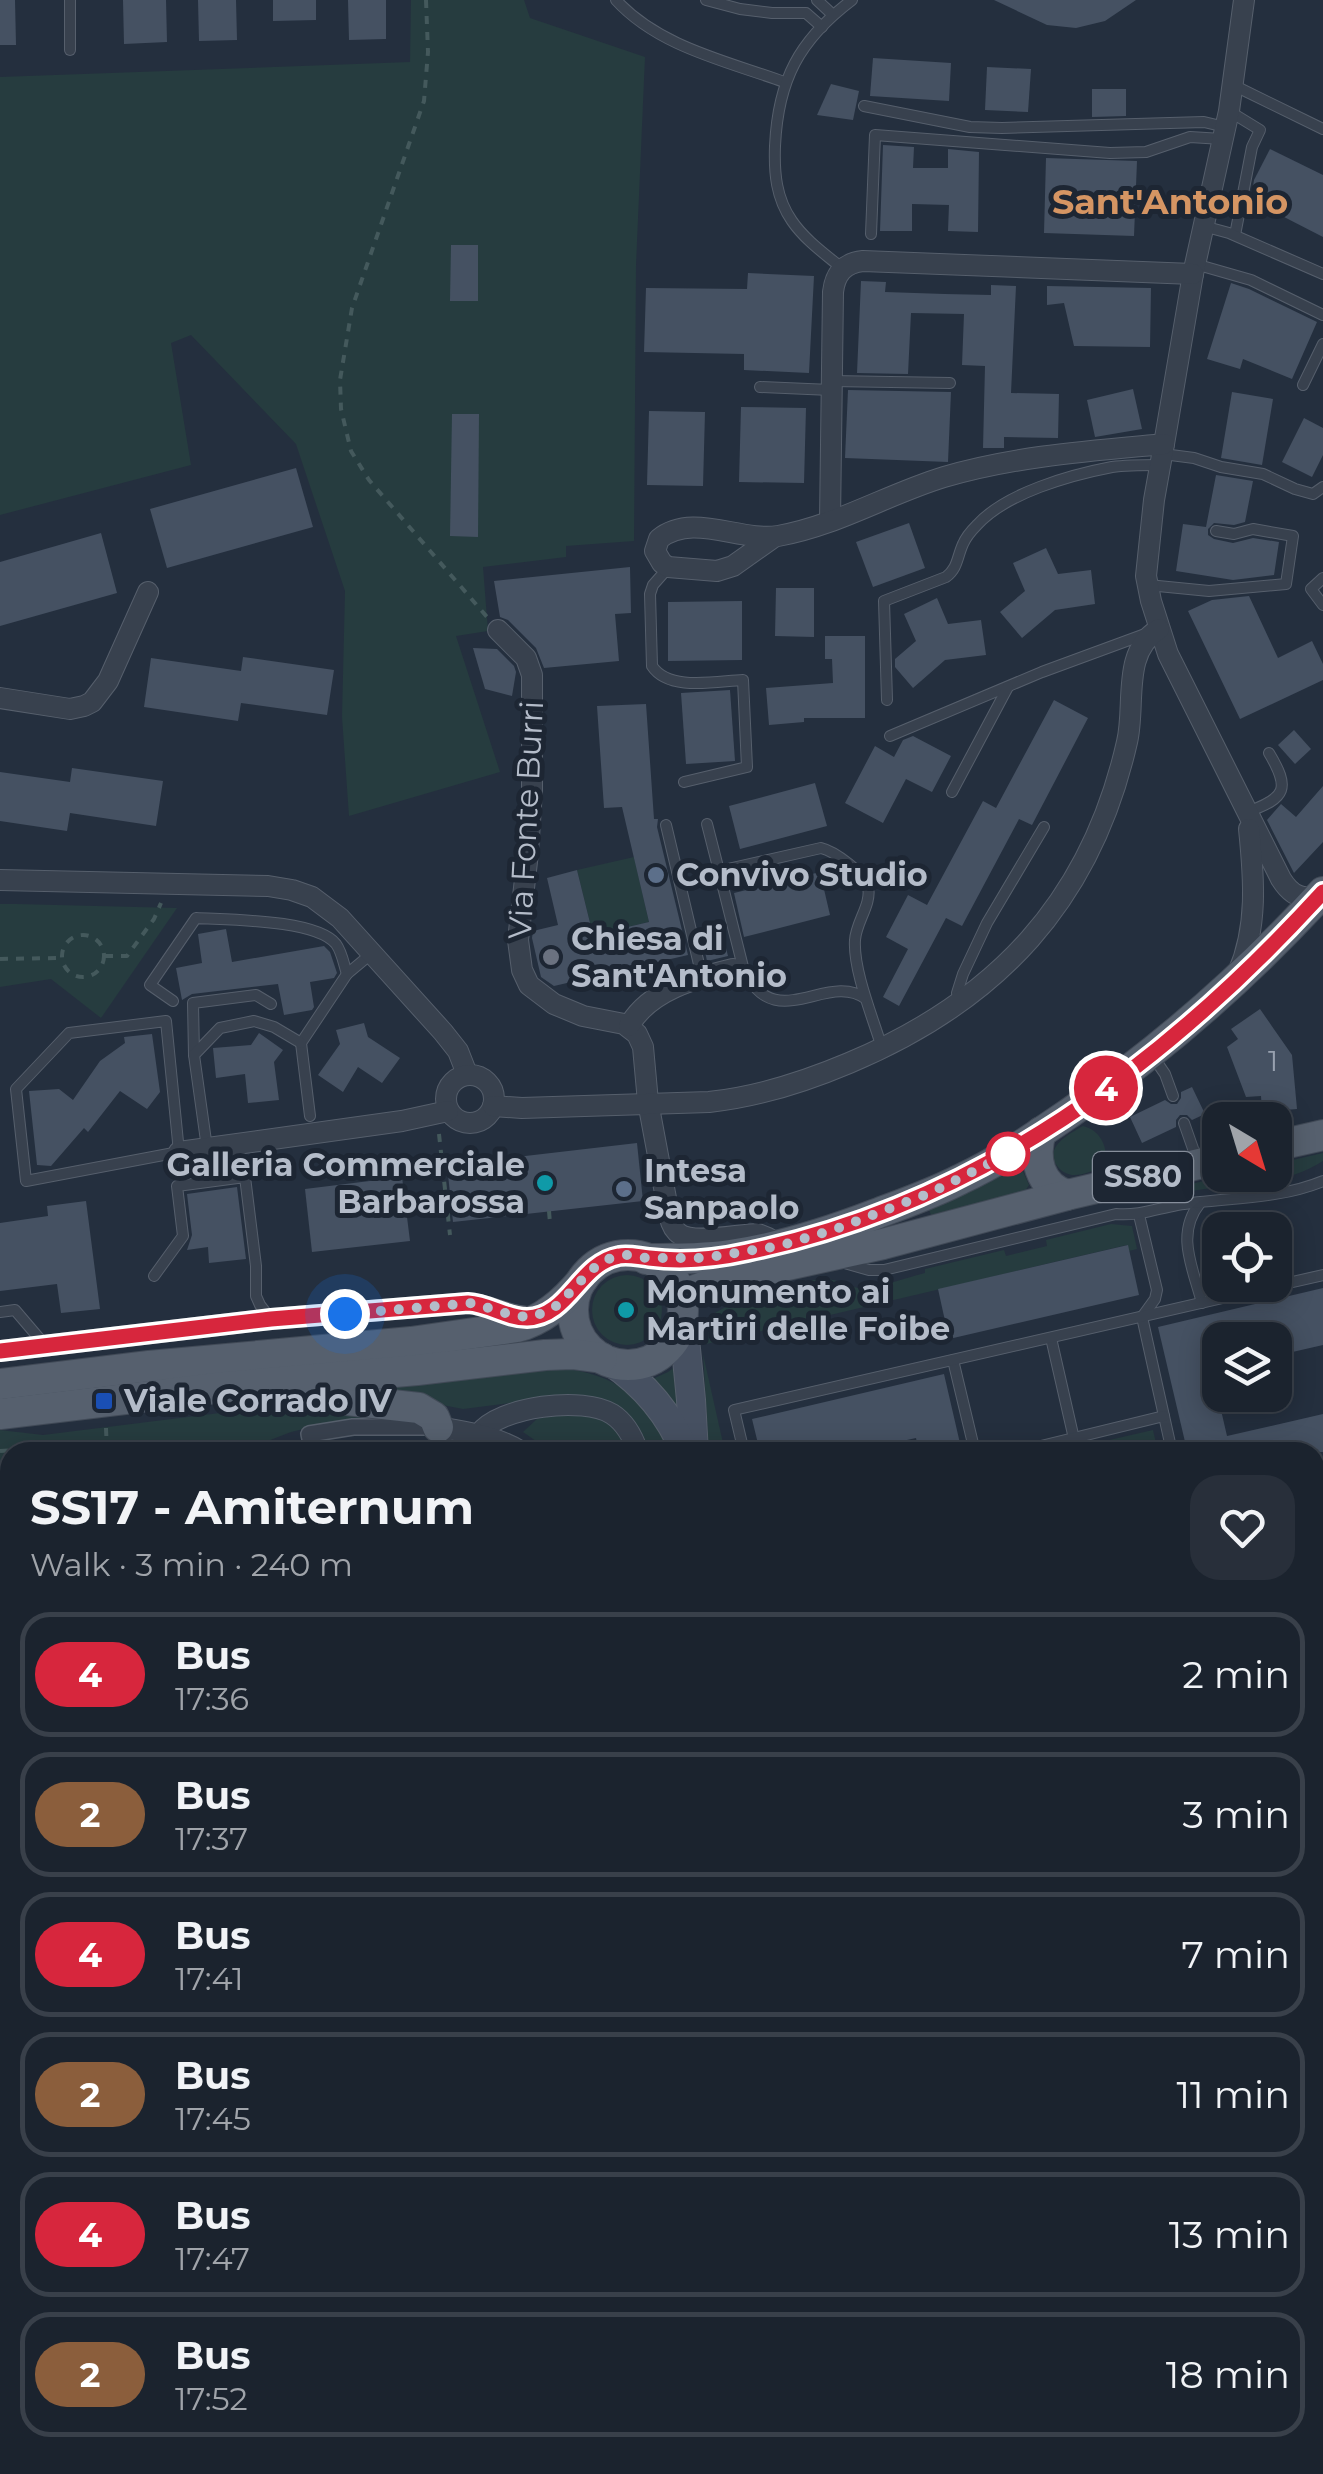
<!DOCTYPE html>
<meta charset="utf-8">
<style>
body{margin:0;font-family:Montserrat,sans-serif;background:#282f3a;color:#f1f3f6;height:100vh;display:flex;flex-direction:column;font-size:38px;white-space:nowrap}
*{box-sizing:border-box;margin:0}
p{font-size:32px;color:#a0a4aa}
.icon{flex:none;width:55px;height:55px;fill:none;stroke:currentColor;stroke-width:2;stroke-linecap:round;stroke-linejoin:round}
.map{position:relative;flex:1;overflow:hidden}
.panel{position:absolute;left:0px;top:1442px;width:1325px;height:1032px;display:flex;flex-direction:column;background:#1b232e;border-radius:30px 30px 0 0;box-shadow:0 5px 25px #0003,0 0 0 2px #39404a}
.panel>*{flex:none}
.badge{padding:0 20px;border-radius:32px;font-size:35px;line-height:65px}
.needle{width:65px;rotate:142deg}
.tools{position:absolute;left:1202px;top:1102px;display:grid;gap:20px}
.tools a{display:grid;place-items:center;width:90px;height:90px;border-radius:20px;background:#1b232e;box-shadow:0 5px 25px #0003,0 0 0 2px #39404a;font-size:50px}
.you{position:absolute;width:50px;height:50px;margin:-25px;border:8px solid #fff;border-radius:50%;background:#1a73e8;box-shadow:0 0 0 15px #1a73e833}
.map>.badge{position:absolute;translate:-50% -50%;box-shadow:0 0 0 5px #fff}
.round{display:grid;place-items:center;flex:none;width:105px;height:105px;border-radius:30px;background:#282f3a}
.headline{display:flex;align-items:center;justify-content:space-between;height:170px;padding:0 30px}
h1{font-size:48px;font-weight:700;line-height:75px}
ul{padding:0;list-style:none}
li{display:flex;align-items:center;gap:30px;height:125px;margin:0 20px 15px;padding:0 10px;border:5px solid #39404a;border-radius:30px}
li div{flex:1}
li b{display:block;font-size:38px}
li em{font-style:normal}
li .badge{min-width:110px;font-weight:700;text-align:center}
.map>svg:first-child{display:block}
.green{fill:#263c3f}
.building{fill:#455162}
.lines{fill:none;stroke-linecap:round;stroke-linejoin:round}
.service-casing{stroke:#565f6c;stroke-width:12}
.pedestrian-casing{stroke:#565f6c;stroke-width:18}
.minor-casing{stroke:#565f6c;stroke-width:22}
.secondary-casing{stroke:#565f6c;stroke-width:30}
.primary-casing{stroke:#414a57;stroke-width:32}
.path{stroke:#44595c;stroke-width:4;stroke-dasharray:8 8;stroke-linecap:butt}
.service{stroke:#38414e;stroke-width:10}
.pedestrian{stroke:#38414e;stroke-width:15}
.minor{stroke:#38414e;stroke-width:20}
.secondary{stroke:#465061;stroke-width:28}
.primary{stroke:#56606e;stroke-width:30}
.line-casing{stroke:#fff;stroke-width:22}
.line{stroke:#d7263d;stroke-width:15}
.walk{stroke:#b4bcc9;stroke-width:10;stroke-dasharray:0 18}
.service-dot{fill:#5c6f8a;stroke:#1d2633;stroke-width:4}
.worship-dot{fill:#6b7280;stroke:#1d2633;stroke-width:4}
.stop-dot{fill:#fff;stroke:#d7263d;stroke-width:5}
.culture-dot{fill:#0f9aa8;stroke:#1d2633;stroke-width:4}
.transit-dot{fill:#1a4fb4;stroke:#1d2633;stroke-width:4}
.labels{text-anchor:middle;stroke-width:10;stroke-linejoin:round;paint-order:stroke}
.number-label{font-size:28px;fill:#98a1af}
.shield{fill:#1d2633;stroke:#878f9c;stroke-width:2.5}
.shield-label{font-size:30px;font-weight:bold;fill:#b4bcc9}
.street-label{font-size:32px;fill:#b4bcc9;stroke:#1d2633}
.poi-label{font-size:32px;font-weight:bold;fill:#b4bcc9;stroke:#1d2633;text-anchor:start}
.neighbourhood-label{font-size:35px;font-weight:bold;fill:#d59563;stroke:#1d2633}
</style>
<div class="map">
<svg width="1323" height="2474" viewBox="0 0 1323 2474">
<rect width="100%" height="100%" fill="#242f3e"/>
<g class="green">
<polygon points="411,0 524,0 530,18 645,57 636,265 634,541 566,546 566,557 483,567 488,631 456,636 500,772 349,816 342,717 345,591 296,444 191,335 171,343 191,465 0,515 0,77 410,62"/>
<polygon points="634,857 649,922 593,935 577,870"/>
<polygon points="0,904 17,904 177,908 101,1018 51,979 0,987"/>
<path d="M1083,1126C1101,1130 1110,1150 1104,1167C1094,1170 1082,1176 1072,1175C1067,1174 1062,1172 1058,1167C1042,1148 1069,1134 1083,1126Z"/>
<path d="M1323,1153V1161C1279,1188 1240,1183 1192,1191C1176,1193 1160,1198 1145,1202V1195L1229,1175H1275V1164Z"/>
<polygon points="1019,1163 1029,1185 1025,1191 931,1215 928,1207"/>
<path d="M1111,1224L1132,1226L1137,1249L1129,1251L1127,1245L702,1345C702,1337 701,1329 705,1322C717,1303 804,1278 827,1279C840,1280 851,1289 864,1288C884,1286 905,1278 925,1273V1269L1004,1250L1006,1256L1047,1246L1046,1240Z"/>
<circle cx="627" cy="1310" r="35"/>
<polygon points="703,1354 725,1452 709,1452"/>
<polygon points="679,1364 681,1412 648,1381 668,1372"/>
<path d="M558,1368C615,1373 649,1398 668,1452H647L611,1403L595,1397L577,1395L557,1397L463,1409L364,1390Z"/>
<polygon points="276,1406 369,1415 368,1419 324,1424 291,1432 239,1452 10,1452 10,2421 0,2425 0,1430 43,1435"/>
<path d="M557,1415C591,1415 615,1414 627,1452H552L523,1432L537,1419Z"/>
<polygon points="1153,1430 1158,1452 1094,1452 1092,1444"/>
<polygon points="131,2465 568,2465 562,2474 135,2474"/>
</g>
<g class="building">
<polygon points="0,0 15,0 16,45 0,45"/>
<polygon points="123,0 166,0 167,42 124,44"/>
<polygon points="198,0 236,0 237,40 199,41"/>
<polygon points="273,0 316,0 316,20 273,21"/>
<polygon points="348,0 386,0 386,39 349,40"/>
<polygon points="994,0 1136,0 1105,21 1076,28 1047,25"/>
<polygon points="873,58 951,63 949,101 870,96"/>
<polygon points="987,67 1031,69 1028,112 985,110"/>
<polygon points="831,84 859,91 853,120 817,115"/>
<polygon points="1092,89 1126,89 1126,116 1092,117"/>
<polygon points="883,145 914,147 913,168 948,168 948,149 979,152 978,232 948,231 949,205 912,204 912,231 880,231"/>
<polygon points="1270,149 1323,175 1323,237 1251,200 1254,180"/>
<polygon points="1046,158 1137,161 1134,236 1044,233"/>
<polygon points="451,245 478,245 478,301 450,301"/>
<polygon points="748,273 814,276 809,373 744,370 744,354 644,352 646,288 747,289"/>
<polygon points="861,281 886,282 885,292 945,294 991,295 991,285 1016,286 1011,393 1059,394 1058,438 1004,437 1004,448 983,448 985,366 962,365 964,314 911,313 908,374 857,373"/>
<polygon points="1231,283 1249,289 1317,322 1292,379 1243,359 1240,369 1207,359"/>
<polygon points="1047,286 1151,288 1150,347 1074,346 1064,303 1047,305"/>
<polygon points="1133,389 1142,429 1095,437 1087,400"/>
<polygon points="848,390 951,392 948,462 845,458"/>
<polygon points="1232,392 1273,399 1262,465 1221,458"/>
<polygon points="741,407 806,408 804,483 739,482"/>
<polygon points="649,411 705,412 703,486 647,485"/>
<polygon points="452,414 479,414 478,537 450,536"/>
<polygon points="1304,418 1323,428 1323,455 1312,477 1282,462"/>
<polygon points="296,468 313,527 167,568 150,509"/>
<polygon points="1216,475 1253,481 1245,522 1234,525 1214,523 1208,529 1208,535 1214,539 1233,543 1253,538 1279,542 1274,575 1233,580 1176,571 1183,524 1206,527"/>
<polygon points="909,523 925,568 873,587 856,542"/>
<polygon points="101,533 117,593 0,626 0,562"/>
<polygon points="1046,548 1058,574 1091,570 1095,604 1055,610 1022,638 1000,612 1025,591 1013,563"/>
<polygon points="630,567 631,613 615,614 619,661 544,668 536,648 508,620 500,617 494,581"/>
<polygon points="776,588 814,588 814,637 775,636"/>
<polygon points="1249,596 1278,658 1312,641 1323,664 1323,680 1240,719 1188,611 1212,600"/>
<polygon points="937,598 948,624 981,620 986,655 945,660 913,688 895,667 895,659 916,641 904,614"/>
<polygon points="742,601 742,660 668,661 668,602"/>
<polygon points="825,636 865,636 865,718 804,718 804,722 769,725 766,688 833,683 832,659 825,659"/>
<polygon points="473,648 497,649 514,666 516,672 512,696 485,689"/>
<polygon points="243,657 334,670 327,715 241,703 238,721 144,707 151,658 241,671"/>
<polygon points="730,690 735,761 686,764 681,693"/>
<polygon points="1054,700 1088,718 1032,825 1019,819 962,926 946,918 899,1006 883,997 908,949 886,937 908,895 927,905 983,801 996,808"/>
<polygon points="646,704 654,819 658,819 657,827 688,955 554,986 541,977 532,938 533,931 558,925 547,878 577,870 593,935 649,922 622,807 604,808 597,706"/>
<polygon points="1294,730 1311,749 1295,764 1278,745"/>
<polygon points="913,736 951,756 932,792 906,779 883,823 845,803 875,746 894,757 903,740"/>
<polygon points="72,768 163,781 156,826 70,813 67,831 0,821 0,772 70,782"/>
<polygon points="815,783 827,826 740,849 729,806"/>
<polygon points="1323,786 1323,842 1294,873 1267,820 1281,804 1296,817"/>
<polygon points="820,872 830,915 744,937 734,893"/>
<polygon points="226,929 232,962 324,946 330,952 337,973 334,978 310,982 314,1007 312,1010 284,1015 278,984 192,994 182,1000 176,968 202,963 198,934"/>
<polygon points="722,932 728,956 707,961 702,937"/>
<polygon points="1260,1009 1292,1055 1297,1109 1262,1112 1261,1096 1246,1097 1227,1047 1238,1039 1231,1029"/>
<polygon points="364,1023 368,1037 400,1058 382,1083 358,1067 343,1092 318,1075 340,1044 336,1030"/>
<polygon points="259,1033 283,1050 274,1062 279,1100 248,1103 245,1074 216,1078 213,1048 251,1045"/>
<polygon points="152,1034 160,1092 147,1109 120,1091 88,1132 84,1128 51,1166 37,1165 29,1091 59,1089 73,1100 100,1061 125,1043 124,1037"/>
<polygon points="1192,1087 1205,1114 1192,1120 1187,1115 1180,1115 1176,1120 1176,1127 1142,1143 1130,1117 1165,1100 1171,1104 1177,1104 1181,1098 1181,1092"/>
<polygon points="637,1143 643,1201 453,1222 447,1165"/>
<polygon points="402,1177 410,1241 312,1252 305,1189"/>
<polygon points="237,1187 246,1259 209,1263 208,1247 187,1250 192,1235 187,1194"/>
<polygon points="86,1201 100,1309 61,1313 57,1284 0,1291 0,1223 48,1216 47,1206"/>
<polygon points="1128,1245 1139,1295 949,1339 938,1289"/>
<polygon points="1323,1288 1323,1345 1275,1356 1275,1340 1220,1340 1220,1369 1212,1371 1227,1436 1323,1414 1323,1452 1185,1452 1186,1446 1158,1327"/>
<polygon points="944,1374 962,1452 919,1452 916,1438 852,1452 760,1452 752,1419"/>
</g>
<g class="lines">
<defs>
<g id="service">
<polyline points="70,0 70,50"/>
<path d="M616,0C659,47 727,61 784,82"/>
<polyline points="706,0 740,9 772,13 806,13 822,27"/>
<polyline points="817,0 833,15"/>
<polyline points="1233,85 1323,129"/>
<polyline points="864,106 970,127 1002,128 1204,122 1225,127"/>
<polyline points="1229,111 1260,130 1252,147 1235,235"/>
<polyline points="1203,226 1229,233 1323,274"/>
<polyline points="871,234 875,135 1110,153 1146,152 1190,137 1222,139"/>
<polyline points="1195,264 1251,280 1323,315"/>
<path d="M843,269C825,254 805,240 792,221C776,198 774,173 775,146C778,80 799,40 852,0"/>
<polyline points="832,381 950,383"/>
<polyline points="1303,385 1323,344"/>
<polyline points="760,387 831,390"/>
<polyline points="1163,454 1194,458 1221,467 1263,474 1295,489 1313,494 1323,487"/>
<path d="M668,568L653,585L650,594L652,666C669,692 717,681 743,680L747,767L684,782"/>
<polyline points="1323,578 1311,589 1323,605"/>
<polyline points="1148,585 1209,591 1286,584 1293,536 1253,529 1234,534 1216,531"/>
<path d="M887,700L884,601L946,577C958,568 957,557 963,544C966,537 972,530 977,525C1006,493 1070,475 1112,467C1127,465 1144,465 1159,465"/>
<polyline points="890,736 1042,672 1148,633"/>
<polyline points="952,792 1008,687"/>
<path d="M1247,812C1287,798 1290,788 1269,753"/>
<polyline points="707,824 719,871"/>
<polyline points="666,825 702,977"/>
<path d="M866,999C827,970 773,1038 743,967L719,871L821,848C834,851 865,873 868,887C872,904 856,922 855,940C853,970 873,1018 882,1048"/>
<path d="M173,1001L150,985L196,918C227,920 316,919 336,944C342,952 344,965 347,974"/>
<polyline points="961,1002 957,993 963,974 987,923 1044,827"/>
<polygon points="166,1021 179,1152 26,1181 16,1089 69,1033"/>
<polyline points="194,1055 193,1003 256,995 271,1004"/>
<polyline points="1152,1055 1165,1074 1173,1096"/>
<polyline points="310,1116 301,1043 347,974 371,954"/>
<polyline points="1184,1123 1197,1160"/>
<polyline points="207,1148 194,1055 220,1028 254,1021 274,1027 301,1043"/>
<path d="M1200,1203C1175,1234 1193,1268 1202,1303"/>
<polyline points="1139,1215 1157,1290 1155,1299 1142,1317 1172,1452"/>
<path d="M841,1262L869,1270H884L1116,1214C1138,1216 1156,1209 1177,1205C1226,1197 1277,1200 1323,1181"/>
<polyline points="154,1276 183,1236 177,1186 245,1177 256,1266 256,1296 260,1305 270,1318"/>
<polyline points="0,1312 15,1310 44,1344"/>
<polyline points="1051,1338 1077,1452"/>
<polyline points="953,1360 975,1452"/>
<polyline points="744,1452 734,1410 1323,1275"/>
<polyline points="1017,1452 1164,1416"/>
<polyline points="1315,1491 1323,1489"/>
<polyline points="1315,1526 1323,1524"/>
<polyline points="1315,1744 1323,1743"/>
<polyline points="1315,1781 1323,1779"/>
<polyline points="1315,2006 1323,2006"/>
<polyline points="1315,2187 1323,2185"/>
<polyline points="1315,2379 1323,2377"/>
<polyline points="977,2465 979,2474"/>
<polyline points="1224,2474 1264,2465"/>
</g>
<polyline id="pedestrian" points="313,1452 309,1434 353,1427 435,1427"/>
<g id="minor">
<path d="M1244,0L1229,111L1193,274L1164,444L1154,500L1146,576L1151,601L1168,654L1281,879C1291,895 1303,902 1321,894"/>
<path d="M830,521L833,292C835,274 844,263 863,261L1193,274"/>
<path d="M774,537L733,566L717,571L668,567L662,563L655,551L659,539C692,512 740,542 778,536C836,526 888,494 944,477C1016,456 1089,451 1164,444"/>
<path d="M498,630L526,658L532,675V790L528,853L518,940L522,970L529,985L554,1004L583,1016L624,1024L637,1034L643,1047L648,1102L668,1209C670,1218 671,1226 677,1232C691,1246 738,1234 758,1234L768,1238L779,1245"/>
<polyline points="0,698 70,709 84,706 92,702 108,681 148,592"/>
<polyline points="0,880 268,886 292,890 312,897 340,918 443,1032 458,1051 467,1074"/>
<path d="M1238,973C1258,927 1254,878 1249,829"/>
<path d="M629,1026C649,990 696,978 733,969"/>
<circle cx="470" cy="1099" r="24"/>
<path d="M493,1106L522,1108L709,1102C757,1097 804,1082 849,1063C997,1001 1091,901 1127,742C1136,705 1121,652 1159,629"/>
<polyline points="179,1152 402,1121 448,1111"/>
<path d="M0,1351L271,1319L468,1303C491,1305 509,1318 532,1317"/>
<path d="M479,1434C499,1406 584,1396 612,1414C626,1423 633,1437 638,1452"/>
<path d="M444,1452L438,1427C468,1432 496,1436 522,1452"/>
</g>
<g id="secondary">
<polyline points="682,1308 691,1400 694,1452"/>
<path d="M610,1361C644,1384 670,1414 685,1452"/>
<polyline points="589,2474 590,2465"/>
</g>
<g id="primary">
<path d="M1041,1132C1033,1158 1039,1186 1067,1195"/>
<polyline points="1275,1146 1323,1135"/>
<circle cx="628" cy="1310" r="55"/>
<path d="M646,1259C674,1259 702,1259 730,1255C780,1248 829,1232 876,1214C905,1203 934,1193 961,1179C1000,1161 1036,1136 1071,1112C1164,1048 1247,975 1323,892"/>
<polyline points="681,1300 695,1290 724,1279 883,1244 1067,1195 1220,1159"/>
<path d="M0,1384L149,1366L411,1342L517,1327C544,1320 565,1301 583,1279"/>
<polyline points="293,1394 419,1408 434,1417 438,1427"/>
<polyline points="0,1414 225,1387 417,1370 545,1355 572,1354 602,1358"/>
</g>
</defs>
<use href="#service" class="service-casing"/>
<use href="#pedestrian" class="pedestrian-casing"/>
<use href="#minor" class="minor-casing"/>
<use href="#secondary" class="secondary-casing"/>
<use href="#primary" class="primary-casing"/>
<g class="path">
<polyline points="426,0 428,52 424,101 352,308 340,380 341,409 351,451 369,480 487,617"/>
<circle cx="83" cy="956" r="21"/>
<polyline points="105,956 127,956 154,919 161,903"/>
<polyline points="0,959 63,958"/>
<polyline points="439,1134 450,1235"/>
<polyline points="549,1211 550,1223"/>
<polyline points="106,1428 107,1452"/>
<polyline points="0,1451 26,1449 52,1452"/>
<polyline points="0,2105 10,2141"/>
<polyline points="0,2150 10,2147"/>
<polyline points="155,2465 158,2474"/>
<polyline points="949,2465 951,2474"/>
</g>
<use href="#service" class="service"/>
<use href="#pedestrian" class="pedestrian"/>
<use href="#minor" class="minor"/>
<use href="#secondary" class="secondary"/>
<use href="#primary" class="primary"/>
</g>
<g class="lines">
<defs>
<path id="line" d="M0,1351L271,1319L468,1303C489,1304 506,1318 527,1318C569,1317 579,1263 619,1256C629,1254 638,1257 649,1258C681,1262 716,1259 747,1252C979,1204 1166,1064 1323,892"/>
</defs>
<use href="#line" class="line-casing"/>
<use href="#line" class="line"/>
<polyline class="walk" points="345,1314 472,1303 515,1316 534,1317 558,1305 591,1270 608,1259 627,1255 646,1258 704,1258 779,1246 836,1229 930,1193 1008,1154"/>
</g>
<g class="service-dot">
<circle cx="656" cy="875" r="10"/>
<circle cx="624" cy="1189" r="10"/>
</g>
<circle class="worship-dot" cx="551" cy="957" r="10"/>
<circle class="stop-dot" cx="1008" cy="1154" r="20"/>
<g class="culture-dot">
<circle cx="545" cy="1183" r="10"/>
<circle cx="626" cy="1310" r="10"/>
</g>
<rect class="transit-dot" x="94" y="1391" width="20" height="20" rx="5"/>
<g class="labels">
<g class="number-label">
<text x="1273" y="1071">1</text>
</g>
<rect class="shield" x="1093" y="1152" width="100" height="50" rx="8"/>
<g class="shield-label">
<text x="1143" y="1187">SS80</text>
</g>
<g class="street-label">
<text transform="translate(526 820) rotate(-87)" y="11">Via Fonte Burri</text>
</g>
<g class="poi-label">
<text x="676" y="886">Convivo Studio</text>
<text x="571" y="950">Chiesa di<tspan x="571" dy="37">Sant'Antonio</tspan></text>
<text x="525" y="1176" text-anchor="end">Galleria Commerciale<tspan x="525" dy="37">Barbarossa</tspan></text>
<text x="644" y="1182">Intesa<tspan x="644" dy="37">Sanpaolo</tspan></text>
<text x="646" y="1303">Monumento ai<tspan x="646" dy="37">Martiri delle Foibe</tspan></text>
<text x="124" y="1412">Viale Corrado IV</text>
</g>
<g class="neighbourhood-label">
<text x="1170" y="214">Sant'Antonio</text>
</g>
</g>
</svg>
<div class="tools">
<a><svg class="needle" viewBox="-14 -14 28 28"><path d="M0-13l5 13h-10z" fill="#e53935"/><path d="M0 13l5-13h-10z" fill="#a0a4aa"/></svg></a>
<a><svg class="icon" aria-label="locate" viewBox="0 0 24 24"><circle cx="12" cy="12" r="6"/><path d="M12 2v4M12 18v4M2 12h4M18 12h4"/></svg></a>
<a><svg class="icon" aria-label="layers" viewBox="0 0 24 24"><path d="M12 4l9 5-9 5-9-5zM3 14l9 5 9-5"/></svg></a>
</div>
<div class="you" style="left:345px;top:1314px"></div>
<b class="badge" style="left:1106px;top:1088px;background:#d7263d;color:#fff">4</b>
<section class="panel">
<div class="headline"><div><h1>SS17 - Amiternum</h1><p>Walk · 3 min · 240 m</p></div><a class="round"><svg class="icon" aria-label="heart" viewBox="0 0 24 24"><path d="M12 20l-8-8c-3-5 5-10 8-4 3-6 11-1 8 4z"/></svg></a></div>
<ul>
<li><span class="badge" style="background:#d7263d;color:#fff">4</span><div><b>Bus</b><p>17:36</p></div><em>2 min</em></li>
<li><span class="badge" style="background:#8b5e3c;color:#fff">2</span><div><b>Bus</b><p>17:37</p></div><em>3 min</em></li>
<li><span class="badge" style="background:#d7263d;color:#fff">4</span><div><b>Bus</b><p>17:41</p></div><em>7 min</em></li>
<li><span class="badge" style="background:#8b5e3c;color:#fff">2</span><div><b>Bus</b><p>17:45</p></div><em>11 min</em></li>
<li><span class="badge" style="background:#d7263d;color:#fff">4</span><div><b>Bus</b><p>17:47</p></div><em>13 min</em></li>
<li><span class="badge" style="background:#8b5e3c;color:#fff">2</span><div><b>Bus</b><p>17:52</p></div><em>18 min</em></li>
</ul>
</section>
</div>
